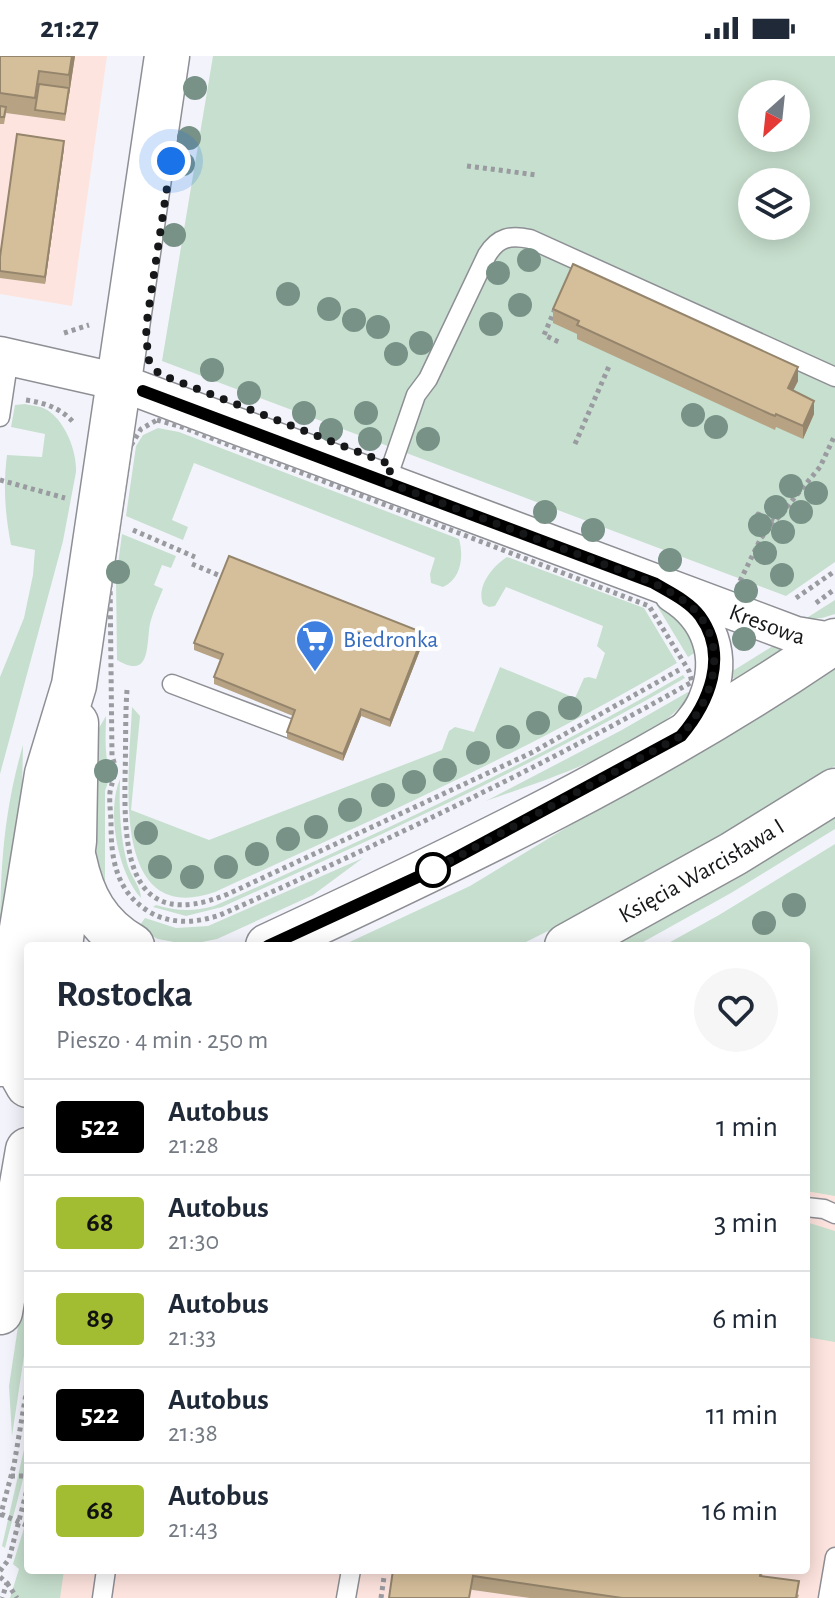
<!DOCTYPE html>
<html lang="pl">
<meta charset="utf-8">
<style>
body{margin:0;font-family:"Alegreya Sans",sans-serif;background:#f6f6f7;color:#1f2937;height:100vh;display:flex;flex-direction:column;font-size:30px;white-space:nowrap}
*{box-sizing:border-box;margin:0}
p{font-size:26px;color:#747a83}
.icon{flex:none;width:44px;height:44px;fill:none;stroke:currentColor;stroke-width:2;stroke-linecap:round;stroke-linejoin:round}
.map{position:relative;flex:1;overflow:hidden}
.side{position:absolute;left:24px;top:886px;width:786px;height:632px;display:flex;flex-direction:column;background:#fff;border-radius:8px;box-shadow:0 4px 20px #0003}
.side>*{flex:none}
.badge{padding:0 16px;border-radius:6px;font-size:28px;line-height:52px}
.needle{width:52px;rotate:207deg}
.fabs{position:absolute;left:738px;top:24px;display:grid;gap:16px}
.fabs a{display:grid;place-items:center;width:72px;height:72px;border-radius:50%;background:#fff;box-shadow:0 4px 20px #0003;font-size:40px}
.you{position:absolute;width:40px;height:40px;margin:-20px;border:6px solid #fff;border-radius:50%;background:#1a73e8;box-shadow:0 0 0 12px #1a73e833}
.map>.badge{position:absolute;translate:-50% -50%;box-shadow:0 0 0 4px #fff}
.round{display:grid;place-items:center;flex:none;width:84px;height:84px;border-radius:42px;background:#f6f6f7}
.summary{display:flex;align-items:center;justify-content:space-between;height:136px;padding:0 32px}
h1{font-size:38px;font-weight:600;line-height:60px}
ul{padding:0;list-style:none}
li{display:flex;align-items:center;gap:24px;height:96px;padding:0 32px;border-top:2px solid #e0e1e3}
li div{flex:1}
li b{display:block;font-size:30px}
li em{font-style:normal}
li .badge{min-width:88px;font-weight:700;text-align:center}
.status{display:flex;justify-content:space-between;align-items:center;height:56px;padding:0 40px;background:#fff;direction:ltr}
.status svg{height:22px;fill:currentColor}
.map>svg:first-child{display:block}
.commercial{fill:#fee4de}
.green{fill:#c7dfce;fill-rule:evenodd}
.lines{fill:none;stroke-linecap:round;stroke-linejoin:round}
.lane-casing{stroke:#8e8f95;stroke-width:21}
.street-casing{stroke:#8e8f95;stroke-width:39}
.secondary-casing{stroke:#8e8f95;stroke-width:47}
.path{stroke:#9a9ba0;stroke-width:5;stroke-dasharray:4 4;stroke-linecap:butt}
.lane{stroke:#fff;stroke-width:18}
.street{stroke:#fff;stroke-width:36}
.secondary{stroke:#fff;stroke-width:44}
.tree{fill:#789287}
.wall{fill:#b7a384}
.shaded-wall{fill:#95856c}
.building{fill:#d5be9a;stroke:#95856c;stroke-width:2}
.line-casing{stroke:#fff;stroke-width:18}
.line{stroke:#000;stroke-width:12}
.walk{stroke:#161719;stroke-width:8;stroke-dasharray:0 14.4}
.stop-dot{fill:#fff;stroke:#000;stroke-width:4}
.labels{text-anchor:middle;stroke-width:8;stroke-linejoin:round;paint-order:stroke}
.street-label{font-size:24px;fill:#161719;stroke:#fff}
.shop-label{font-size:24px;fill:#366cbe;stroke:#fff;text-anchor:start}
</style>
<div class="status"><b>21:27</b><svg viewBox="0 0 49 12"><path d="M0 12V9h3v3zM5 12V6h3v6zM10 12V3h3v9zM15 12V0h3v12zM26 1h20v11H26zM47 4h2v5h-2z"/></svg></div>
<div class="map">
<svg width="835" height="1542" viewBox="0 0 835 1542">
<rect width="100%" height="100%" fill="#f3f4fb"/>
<g class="commercial">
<polygon points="0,0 107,0 72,250 0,238"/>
<polygon points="835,857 835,1542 44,1542 48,1514 806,1514 806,890"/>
</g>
<g class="green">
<path d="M213,0H835V506L786,540L162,305ZM752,38H796V82H752ZM752,126H796V170H752Z"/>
<path d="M25,348C33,350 43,350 50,356C66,368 77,396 76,416L63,485L0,718V621L24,562L33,519L35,494L11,489C5,458 3,430 7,399L42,401L45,378L11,371L15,349Z"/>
<path d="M158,372L179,376L459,483C464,501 461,523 443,531L431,527L430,518L435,502L194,407L172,464L188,471L183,484L126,460L136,390L143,379Z"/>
<path d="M122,478L176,500L171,512L162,509L154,529L163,533C159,543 154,553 151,564C145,583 154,626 117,604L116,523Z"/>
<path d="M507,501L644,552L677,607C528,695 372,764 215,836C106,874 130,711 132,651L140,660L131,754L209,784L442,694L449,675L455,671L474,676L500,611L575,642L584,622L589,621L596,623L605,597L597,590L603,570L506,531L495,550L489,551L483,548C476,530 493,510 507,501Z"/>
<polygon points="835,544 835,558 822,562 805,563"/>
<path d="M656,548C678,559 688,574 696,596L688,601Z"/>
<polygon points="781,585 785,593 738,623 730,622 731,616"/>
<polygon points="835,609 835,710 737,771 572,863 518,890 341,890 470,830"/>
<path d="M683,619L685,622C536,709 379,780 222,851L186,860L153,851L156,849C177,855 192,856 214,850C374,780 532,707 683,619Z"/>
<path d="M688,636L691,637C660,688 542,725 486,745L620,675Z"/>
<path d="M106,660C106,671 105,683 106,695C107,713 113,715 105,735V839L94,810L95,686L99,672Z"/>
<path d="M23,689L22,737L0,886C0,815 3,758 23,689Z"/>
<path d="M120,723C119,752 120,779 127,807C130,819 141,831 141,842C118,817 106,755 120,723Z"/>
<polygon points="835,758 835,773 731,837 636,890 608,890"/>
<polygon points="835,788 835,1140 806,1135 806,890 663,890 719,859"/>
<polygon points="363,802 313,839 217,883 197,887 174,886 158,883 137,873 145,862 176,872 208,870"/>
<polygon points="806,1166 835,1175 835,1286 806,1281"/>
<polygon points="27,1211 28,1273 12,1380 9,1330"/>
<polygon points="28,1376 28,1404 5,1492 2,1490"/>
<polygon points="28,1459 28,1514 64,1514 60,1542 10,1542 19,1513 13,1508"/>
</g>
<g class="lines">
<defs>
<g id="lane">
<polyline points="0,361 9,301"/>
<path d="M386,426L416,339L428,323L487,199C498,181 510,179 530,183L835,321"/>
<polyline points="172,628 291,673"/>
<polyline points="806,1151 824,1153 835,1158"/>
<polyline points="102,1542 106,1514"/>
<polyline points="346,1542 351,1514"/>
<polyline points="828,1542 835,1501"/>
</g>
<g id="street">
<path id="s1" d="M0,299L119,326L796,579L826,584L835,582"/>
<path d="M673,538C710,561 724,601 707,643C702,657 691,669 681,680"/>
</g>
<g id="secondary">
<path d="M74,803C82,841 97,870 132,890"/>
<polyline points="60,890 74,785 76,667"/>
<path d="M268,890C462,800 658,707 835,585"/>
<path id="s2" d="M567,890L733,798L835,735"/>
<polyline points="7,968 12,1001 28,1029"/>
<polyline points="0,1008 47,718 74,629 167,0"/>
<polyline points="0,1256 28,1094"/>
</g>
</defs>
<use href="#lane" class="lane-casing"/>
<use href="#street" class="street-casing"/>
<use href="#secondary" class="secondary-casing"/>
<g class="path">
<polyline points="467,110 537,119"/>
<polyline points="555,253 544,279 559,286"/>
<polyline points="64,277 89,269"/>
<path d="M26,344C45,347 61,352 74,367"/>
<path d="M157,364L182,371L649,550L689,615L692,626C539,712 381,788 220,859C196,867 170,869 148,855C116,835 111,803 111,768C111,758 109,746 110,736C113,721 118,715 112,700L110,524L130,391L141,373Z"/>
<polyline points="575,388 610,308"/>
<polyline points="0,424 65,442"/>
<polyline points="754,467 758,458 774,465"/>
<polyline points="133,474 195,501"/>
<polyline points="192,508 223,521"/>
<polyline points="740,525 761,482 820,411 835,379"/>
<polyline points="796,542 835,515"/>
<polyline points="816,547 835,533"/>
<path d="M127,634C125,663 126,692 125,722C124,796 128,879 228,838L531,697L679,614"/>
<polyline points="11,1420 28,1420"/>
<polyline points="1,1458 28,1470"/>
<polyline points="0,1461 14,1409 28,1326"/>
<polyline points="0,1515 9,1503 28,1430"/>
<polyline points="0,1521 7,1527 2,1542"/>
<polyline points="7,1527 17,1542"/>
<polyline points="381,1542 384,1521"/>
</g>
<use href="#lane" class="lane"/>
<use href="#street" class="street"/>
<use href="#secondary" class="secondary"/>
</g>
<g class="tree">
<circle cx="195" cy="32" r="12"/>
<circle cx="189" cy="82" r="12"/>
<circle cx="183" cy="108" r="12"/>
<circle cx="174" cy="179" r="12"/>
<circle cx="529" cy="204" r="12"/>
<circle cx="498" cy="217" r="12"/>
<circle cx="288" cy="238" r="12"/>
<circle cx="520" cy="249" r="12"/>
<circle cx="329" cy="253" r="12"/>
<circle cx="354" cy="264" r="12"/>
<circle cx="491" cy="268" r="12"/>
<circle cx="378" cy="271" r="12"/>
<circle cx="421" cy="287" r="12"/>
<circle cx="396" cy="298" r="12"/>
<circle cx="212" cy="314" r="12"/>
<circle cx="249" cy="337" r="12"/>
<circle cx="304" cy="357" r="12"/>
<circle cx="366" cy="357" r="12"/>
<circle cx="693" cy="359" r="12"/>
<circle cx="716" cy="371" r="12"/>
<circle cx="331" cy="374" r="12"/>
<circle cx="370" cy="383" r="12"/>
<circle cx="428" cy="383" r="12"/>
<circle cx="791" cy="430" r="12"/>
<circle cx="816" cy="437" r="12"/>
<circle cx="776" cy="451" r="12"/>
<circle cx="545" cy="456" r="12"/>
<circle cx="801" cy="456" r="12"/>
<circle cx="760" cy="469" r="12"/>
<circle cx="593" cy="474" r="12"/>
<circle cx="783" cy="476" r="12"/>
<circle cx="765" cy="497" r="12"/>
<circle cx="670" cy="504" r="12"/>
<circle cx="118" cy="516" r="12"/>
<circle cx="782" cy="519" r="12"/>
<circle cx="746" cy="535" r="12"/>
<circle cx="744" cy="583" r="12"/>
<circle cx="570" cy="652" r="12"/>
<circle cx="538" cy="667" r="12"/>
<circle cx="508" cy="681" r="12"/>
<circle cx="478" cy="697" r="12"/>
<circle cx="445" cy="714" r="12"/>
<circle cx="106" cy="715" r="12"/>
<circle cx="414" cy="726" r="12"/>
<circle cx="383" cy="739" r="12"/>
<circle cx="350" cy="754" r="12"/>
<circle cx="316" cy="771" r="12"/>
<circle cx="146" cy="777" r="12"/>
<circle cx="288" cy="783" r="12"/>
<circle cx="257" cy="798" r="12"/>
<circle cx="160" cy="811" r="12"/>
<circle cx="226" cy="811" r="12"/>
<circle cx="192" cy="821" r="12"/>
<circle cx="794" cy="849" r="12"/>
<circle cx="764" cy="867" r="12"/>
</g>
<g class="wall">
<polygon points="0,0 75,0 65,65 6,57 4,68 0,68"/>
<polygon points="64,92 45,228 0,222 0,201"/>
<polygon points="553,253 798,325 793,334 814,358 803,383 776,371 775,374 577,283 577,278 553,267"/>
<polygon points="424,584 390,671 361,660 343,705 287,683 287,676 293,660 214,628 214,621 220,604 194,594 194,587"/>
<polygon points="388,1514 763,1514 762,1520 799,1539 798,1542 530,1542 473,1534"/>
</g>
<g class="shaded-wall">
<polygon points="72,0 75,0 69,39 69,19"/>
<polygon points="64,85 64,92 45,228 45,221"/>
<polygon points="798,311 798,325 788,345 788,332"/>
<polygon points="814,345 814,358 803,383 803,370"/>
<polygon points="424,577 424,584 390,671 390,664"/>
<polygon points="361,653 361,660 343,705 343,698"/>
</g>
<g class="building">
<polygon points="0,0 72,0 69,19 39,15 35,42 0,37"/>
<polygon points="39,28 69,32 65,58 35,54"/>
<polygon points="0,50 6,51 4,61 0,61"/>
<polygon points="17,78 64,85 45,221 0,215 0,201"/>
<polygon points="573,208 798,311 788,332 814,345 803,370 776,358 775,360 770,358 577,269 579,265 553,253"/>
<polygon points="229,500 424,577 390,664 361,653 343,698 287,676 295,654 214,621 223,598 194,587"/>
<polygon points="393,1514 761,1514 760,1520 799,1525 796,1542 622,1542 473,1520 469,1542 389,1542"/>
</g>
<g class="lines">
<defs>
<path id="line" d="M143,335L654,527C669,536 689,545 700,560C729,600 709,647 681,680L435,813L268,890"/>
</defs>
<use href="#line" class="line-casing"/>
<use href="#line" class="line"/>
<path class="walk" d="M171,105L146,271L148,303L159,318L392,409L386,426L654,527C669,536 689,545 700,560C729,600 709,647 681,680L433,814"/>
</g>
<defs>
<symbol id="supermarket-pin" viewBox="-11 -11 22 30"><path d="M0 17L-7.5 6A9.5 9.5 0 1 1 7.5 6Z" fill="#3f7fe0" stroke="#fff"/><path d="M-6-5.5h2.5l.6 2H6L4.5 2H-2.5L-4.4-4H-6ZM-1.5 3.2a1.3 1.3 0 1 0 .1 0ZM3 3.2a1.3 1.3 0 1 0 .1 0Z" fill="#fff"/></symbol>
</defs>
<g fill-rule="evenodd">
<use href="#supermarket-pin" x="293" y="561" width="44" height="60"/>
</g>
<circle class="stop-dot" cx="433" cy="814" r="16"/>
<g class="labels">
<g class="street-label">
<text dy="8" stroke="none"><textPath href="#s1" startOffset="814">Kresowa</textPath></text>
<text dy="8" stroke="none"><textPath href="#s2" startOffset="154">Księcia Warcisława I</textPath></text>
</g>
<g class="shop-label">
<text x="343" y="591">Biedronka</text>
</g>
</g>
</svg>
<div class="fabs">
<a><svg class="needle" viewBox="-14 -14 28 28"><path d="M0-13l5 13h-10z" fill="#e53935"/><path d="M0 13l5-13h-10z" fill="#747a83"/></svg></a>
<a><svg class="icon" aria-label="layers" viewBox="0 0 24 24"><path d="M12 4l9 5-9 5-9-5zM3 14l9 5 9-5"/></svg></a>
</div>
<div class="you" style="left:171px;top:105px"></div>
<section class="side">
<div class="summary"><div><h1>Rostocka</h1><p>Pieszo · 4 min · 250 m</p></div><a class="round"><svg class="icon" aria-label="heart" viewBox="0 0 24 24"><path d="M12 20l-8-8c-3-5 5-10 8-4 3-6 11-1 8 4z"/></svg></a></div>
<ul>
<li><span class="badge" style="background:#000;color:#fff">522</span><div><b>Autobus</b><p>21:28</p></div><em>1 min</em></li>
<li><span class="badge" style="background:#a2bd31;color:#111">68</span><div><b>Autobus</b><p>21:30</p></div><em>3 min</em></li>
<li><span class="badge" style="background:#a2bd31;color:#111">89</span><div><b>Autobus</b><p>21:33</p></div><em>6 min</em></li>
<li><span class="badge" style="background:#000;color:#fff">522</span><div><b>Autobus</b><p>21:38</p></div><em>11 min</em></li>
<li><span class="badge" style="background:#a2bd31;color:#111">68</span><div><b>Autobus</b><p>21:43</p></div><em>16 min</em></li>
</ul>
</section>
</div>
